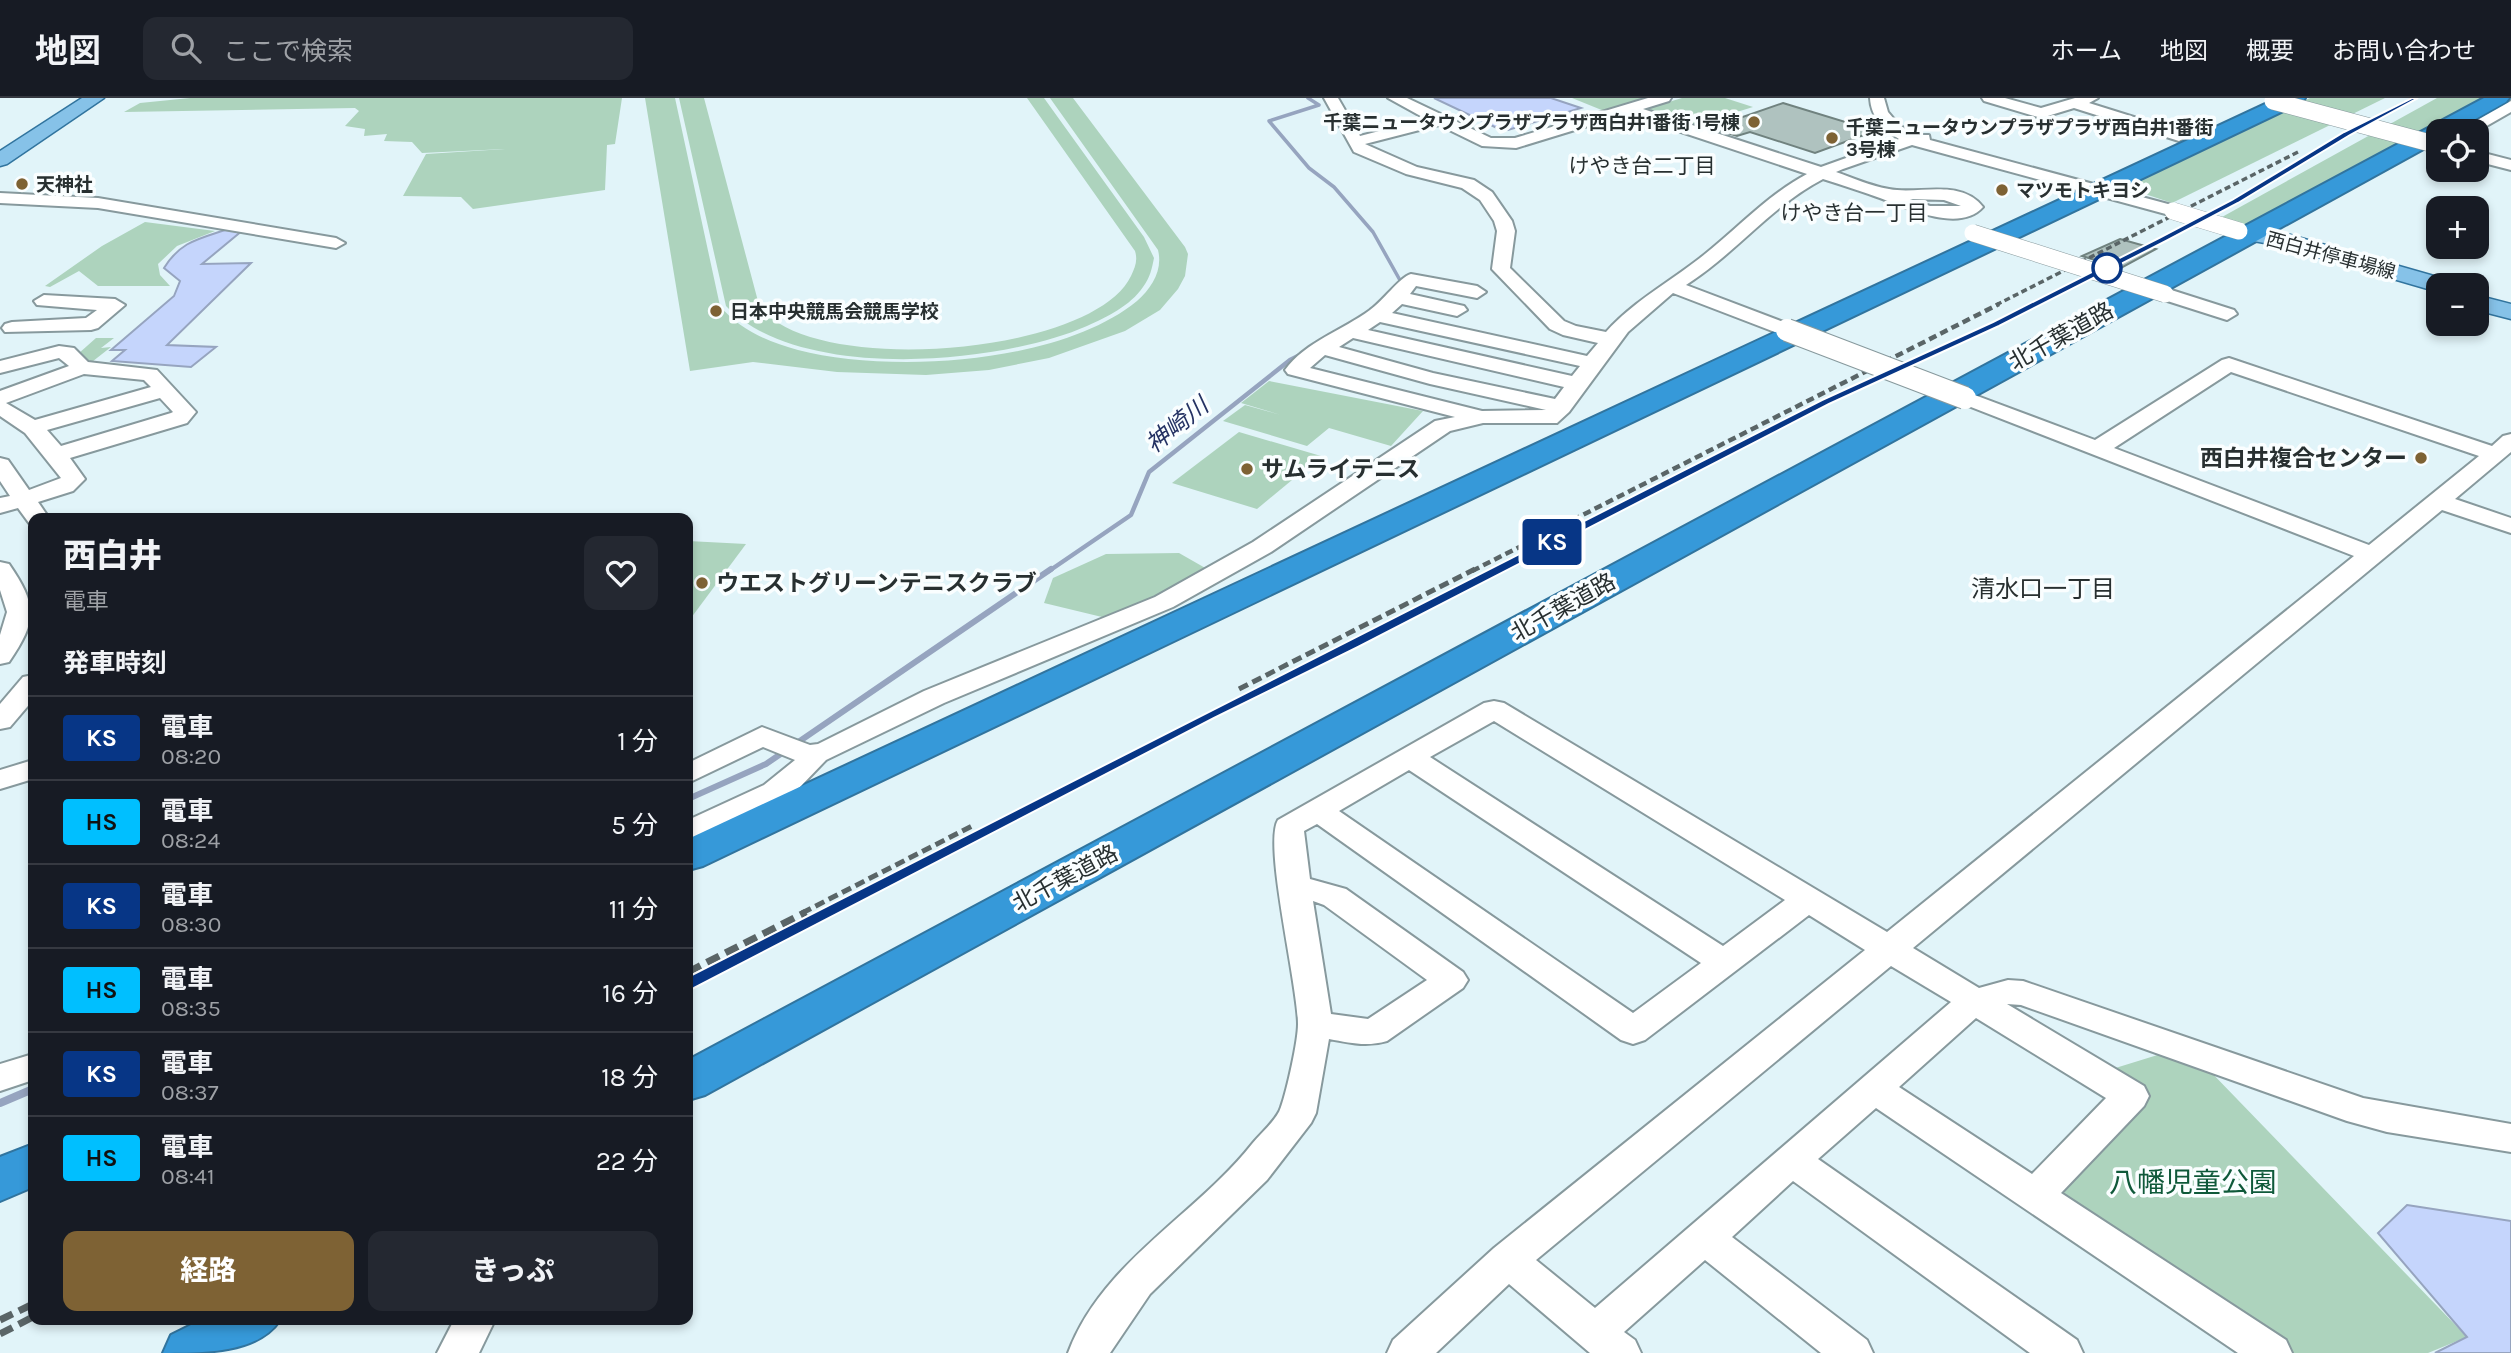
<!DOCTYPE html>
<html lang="ja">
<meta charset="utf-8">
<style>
body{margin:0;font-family:Karla,"Noto Sans JP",sans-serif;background:#242831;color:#f1f3f6;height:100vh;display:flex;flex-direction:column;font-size:26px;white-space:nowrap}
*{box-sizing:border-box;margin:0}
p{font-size:23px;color:#9ea1a6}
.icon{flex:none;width:38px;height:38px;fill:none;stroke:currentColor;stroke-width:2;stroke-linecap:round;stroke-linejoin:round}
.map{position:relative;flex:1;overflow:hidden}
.details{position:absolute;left:28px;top:415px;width:665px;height:812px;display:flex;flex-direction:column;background:#171b24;border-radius:14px;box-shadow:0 4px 10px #0003}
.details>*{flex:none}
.badge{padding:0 14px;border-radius:5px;font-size:24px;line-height:46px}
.tools{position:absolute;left:2426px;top:21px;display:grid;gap:14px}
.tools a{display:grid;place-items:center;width:63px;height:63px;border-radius:14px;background:#171b24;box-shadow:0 4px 10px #0003;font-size:35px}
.map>.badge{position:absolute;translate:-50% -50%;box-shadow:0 0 0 4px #fff}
h2{padding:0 35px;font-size:26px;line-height:63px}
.round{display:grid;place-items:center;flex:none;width:74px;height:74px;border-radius:14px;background:#242831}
.headline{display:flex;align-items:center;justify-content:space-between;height:119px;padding:0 35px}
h1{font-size:33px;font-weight:800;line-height:52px}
.primary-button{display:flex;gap:14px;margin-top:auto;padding:14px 35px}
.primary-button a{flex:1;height:80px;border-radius:14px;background:#7e6234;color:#fff;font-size:28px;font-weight:800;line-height:80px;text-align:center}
.primary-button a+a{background:#242831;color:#f1f3f6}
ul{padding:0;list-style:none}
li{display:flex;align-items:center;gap:21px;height:84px;padding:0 35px;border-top:2px solid #363941}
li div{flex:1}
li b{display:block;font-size:26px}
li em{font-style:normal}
li .badge{min-width:77px;font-weight:700;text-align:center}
header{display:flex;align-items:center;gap:42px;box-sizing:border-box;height:98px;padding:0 35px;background:#171b24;border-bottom:2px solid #363941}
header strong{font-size:33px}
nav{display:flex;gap:38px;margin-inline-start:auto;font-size:24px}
.search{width:490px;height:63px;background:#242831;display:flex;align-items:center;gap:18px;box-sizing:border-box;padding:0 24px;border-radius:14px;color:#9ea1a6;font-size:26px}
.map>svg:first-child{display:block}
.green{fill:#add3bd}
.water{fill:#c5d5fc;stroke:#96a4bf;stroke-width:2}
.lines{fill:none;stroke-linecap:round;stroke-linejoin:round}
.stream-far3{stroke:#96a4bf;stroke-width:3.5}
.stream-far2{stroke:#96a4bf;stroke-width:4.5}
.stream-far1{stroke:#96a4bf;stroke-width:6}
.stream{stroke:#96a4bf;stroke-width:8}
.building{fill:#afc2bf;stroke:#70827f;stroke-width:2}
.minor-casing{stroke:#87999d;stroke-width:4}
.major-casing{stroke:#31749e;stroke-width:3}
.highway-casing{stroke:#31749e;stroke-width:4}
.minor{fill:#fff;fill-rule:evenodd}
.major{fill:#86c2e8;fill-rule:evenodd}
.highway{fill:#3699d9;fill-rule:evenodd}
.rail-far3{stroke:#5a6567;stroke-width:3.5;stroke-dasharray:6 3.5;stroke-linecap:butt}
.rail-far2{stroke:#5a6567;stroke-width:4.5;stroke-dasharray:8 4.5;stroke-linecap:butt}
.rail-far1{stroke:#5a6567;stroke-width:5;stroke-dasharray:10 5;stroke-linecap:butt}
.rail{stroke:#5a6567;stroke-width:7;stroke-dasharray:14 7;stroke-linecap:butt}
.minor-bridge-far1-casing{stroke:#87999d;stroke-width:18;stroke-linecap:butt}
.minor-bridge-casing{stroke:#87999d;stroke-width:24;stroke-linecap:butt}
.minor-bridge-far1{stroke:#fff;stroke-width:17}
.minor-bridge{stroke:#fff;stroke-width:22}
.line{fill:#073686;stroke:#fff;stroke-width:2}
.poi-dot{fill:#7e6234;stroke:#fafeff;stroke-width:2.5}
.stop-dot{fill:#fff;stroke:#073686;stroke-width:3.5}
.labels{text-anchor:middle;stroke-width:7;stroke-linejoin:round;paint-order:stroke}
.far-poi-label{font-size:19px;font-weight:bold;fill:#283031;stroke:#fafeff;text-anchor:start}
.far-street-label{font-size:19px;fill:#283031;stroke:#fafeff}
.far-neighbourhood-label{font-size:21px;fill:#283031;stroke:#fafeff}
.street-label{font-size:23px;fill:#283031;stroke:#fafeff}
.poi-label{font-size:23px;font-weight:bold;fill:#283031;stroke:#fafeff;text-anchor:start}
.water-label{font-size:24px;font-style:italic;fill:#243263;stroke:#fafeff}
.neighbourhood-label{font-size:24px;fill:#283031;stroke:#fafeff}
.near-park-label{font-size:28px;fill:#0f593a;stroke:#fafeff}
</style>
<header>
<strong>地図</strong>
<div class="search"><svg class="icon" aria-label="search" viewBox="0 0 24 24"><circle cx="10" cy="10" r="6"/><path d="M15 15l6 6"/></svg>ここで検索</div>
<nav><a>ホーム</a><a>地図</a><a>概要</a><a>お問い合わせ</a></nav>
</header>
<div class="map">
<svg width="2511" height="1255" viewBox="0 0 2511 1255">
<rect width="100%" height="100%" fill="#e1f4f9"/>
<g class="green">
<polygon points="190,0 622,0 615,46 607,47 605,92 473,111 461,99 403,98 426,56 505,51 422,55 412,44 384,43 387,36 364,38 365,31 345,28 359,13 355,10 124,14 140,5"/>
<path d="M645,0H675L720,208C740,232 768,244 798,252C891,276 1060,266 1137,203C1152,190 1163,172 1158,152L1050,0H1073L1185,149L1188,156L1185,178L1178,191L1160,212L1125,233L1049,260L989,272L926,277L837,274L753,264L690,273Z"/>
<path d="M679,0H704L759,207C807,280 1093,258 1131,178C1135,169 1138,163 1135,153L1027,0H1044L1144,139L1154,160C1152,170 1150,180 1143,189C1130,208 1107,219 1087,228C998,267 799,284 726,208Z"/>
<polygon points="1572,0 1657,0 1609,15"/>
<polygon points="1682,0 1725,0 1753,9 1695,27 1653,14 1649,10"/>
<polygon points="2310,0 2385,0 2172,105 2124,89"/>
<polygon points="2437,0 2487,0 2255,126 2245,126 2222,119"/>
<polygon points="145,124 215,133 177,148 158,166 160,177 170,188 98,188 79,173 50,189 45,188 102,148"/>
<polygon points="96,240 114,240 101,250 111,249 88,267 78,256"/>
<polygon points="1269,283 1423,313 1391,348 1329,330 1307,348 1223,323 1245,307 1281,317 1241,305"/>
<polygon points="1239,334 1321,358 1257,411 1172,385"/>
<polygon points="688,443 746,446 688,524"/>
<polygon points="1179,455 1207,471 1160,502 1102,519 1044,505 1053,480 1106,456"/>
<polygon points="2164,955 2208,971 2467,1239 2428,1255 2290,1255 2056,1097 2151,997 2109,972"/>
</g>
<g class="water">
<polygon points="1434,0 1551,0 1581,10 1508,32 1499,31"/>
<path d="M225,132H243L202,166L251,165L167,247L216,249L191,269L112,263L125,252H111L174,198L180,183L164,170C180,144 198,141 225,132Z"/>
<polygon points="2407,1107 2511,1123 2511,1255 2435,1255 2467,1239 2378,1135"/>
</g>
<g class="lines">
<polyline class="stream-far3" points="1308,0 1319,7 1269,23 1309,70 1334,89 1373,134 1401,184 1397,188"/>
<polyline class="stream-far2" points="1049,473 1131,417 1149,374 1290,262 1304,255"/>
<g class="stream-far1">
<polyline points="794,647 1051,471"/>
<polyline points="688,701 766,666 785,653"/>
</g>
<polyline class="stream" points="0,1005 33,991"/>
</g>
<g class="building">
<polygon points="1783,5 1875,33 1815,55 1750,34 1737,38 1711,30"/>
<polygon points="2120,141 2156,151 2121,170 2082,158"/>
</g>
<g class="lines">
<defs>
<g id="minor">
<path d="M1324,0H1338L1360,38L1426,21L1388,0H1407L1491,40H1515L1648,0H1671L1669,3L1643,11L1821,69L1899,41C1883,31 1871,19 1870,0H1884L1888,14L1899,27L1915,37H1929L1930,42L2179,109L2182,113L2173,118L1912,47L1843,71L1836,74C1853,80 1871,88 1889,91C1919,97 1960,80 1983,109C1959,136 1905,109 1880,100C1861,93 1842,87 1823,81C1771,108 1735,156 1686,187L1794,228L1797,232L1794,236H1780L1673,195L1628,234L1569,314L1557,325H1483L1450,333L1271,454L1173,509L944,605L826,662L800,689L768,709L688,744V722L764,687L795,662L763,649L688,685V665L762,629L810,647L818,646L924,593L1155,499L1253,444L1435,323L1455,319L1288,276L1285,272C1305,244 1343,232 1370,212C1382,204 1400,179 1411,176L1477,188L1486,194L1477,200L1416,188L1410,196L1464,208L1467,212L1457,218L1402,206L1392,215L1587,258L1598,245L1563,237L1550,231L1492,171L1497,133L1494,123L1480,102L1462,90L1406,76L1354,54ZM1627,16L1807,76C1767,97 1736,132 1700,160C1668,185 1634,203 1606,234L1576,228L1564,223L1510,170L1515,133L1512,123L1492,94L1474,82L1417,69L1365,46L1439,27L1482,48L1516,50ZM1910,101L1944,102L1961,108H1930ZM1380,224L1580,268L1572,278L1368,232ZM1353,240L1564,289L1555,301L1433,275L1339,249ZM1325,257L1430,286L1546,312L1482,313L1310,270Z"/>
<polygon points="1982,0 2005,0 2041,10 2075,0 2098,0 2089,5 2185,35 2187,38 2179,43 2074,10 2041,20 1984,3"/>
<polygon points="2511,3 2511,14 2476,34 2458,33"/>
<polygon points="2476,53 2511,62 2511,72 2476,63"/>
<polygon points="0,95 98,100 336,140 345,145 336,150 98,110 0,105"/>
<polygon points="2165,190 2234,212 2237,216 2227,222 2158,200 2155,196"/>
<polygon points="44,197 115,201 125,207 98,230 91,232 5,234 2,230 5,226 12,224 86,220 97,212 37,207 34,203"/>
<path d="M59,248L74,250L88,264L157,272L196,314L187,325L70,360L85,381L73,393L38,404L49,420H33V426L29,425L18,410L0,415V400L10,398L0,383V360L8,362L29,392L61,380L25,335L0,318V293L69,268L59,260L0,275V263ZM84,276L144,282L151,289L35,322L6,305ZM160,300L173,314L171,315L61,348L47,332Z"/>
<path d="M2229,260L2492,348L2503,338L2511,336V354L2455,401L2511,420V435L2442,412L1913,850L1979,890L2008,882L2023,883L2363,1000L2511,1026V1054L2387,1034L2347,1023L2021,907L2007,906L2144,988L2149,998L2144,1008L2061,1095L2286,1242L2292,1255H2238L1876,1010L1818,1061L2077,1242L2083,1255H2030L1793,1083L1732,1139L1867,1242L1873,1255H1821L1705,1162L1624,1234L1635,1242L1641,1255H1590L1509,1186L1436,1255H1387L1393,1242L1494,1150L1865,852L1809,817L1645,942L1633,946L1621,942L1317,726L1304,733L1310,781L1346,791L1463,874L1468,882L1463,890L1387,943C1367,949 1350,945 1329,941L1316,1015L1311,1025L1267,1082L1150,1196L1110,1255H1068C1101,1165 1195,1118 1252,1046C1261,1035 1277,1022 1281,1009C1287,992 1298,943 1298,926C1298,887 1263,746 1278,722L1484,605L1494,603L1504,605L1887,834L2354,458L1958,304L1954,300L1958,296H1972L2095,342L2222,262ZM2231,274L2479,358L2369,447L2114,350ZM1494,623L1785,802L1723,848L1430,659ZM1409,672L1701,865L1633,915L1339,713ZM1313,803L1324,807L1427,882L1368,921L1331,916ZM1891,868L1951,904L1595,1210L1536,1162ZM1976,920L2106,1000L2032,1076L1899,989Z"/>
<path d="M0,464L9,466C37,507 38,522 9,564L0,566V537L7,514L0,492Z"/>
<polygon points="33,577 33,602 10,629 0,631 0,606 23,579"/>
<polygon points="33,662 33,681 0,691 0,672"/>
<polygon points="33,956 33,982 0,993 0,966"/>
<polygon points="454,1222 495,1222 479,1255 437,1255"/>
</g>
<g id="major">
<polygon points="82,0 104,0 7,66 0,68 0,53"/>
<polygon points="2250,129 2287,136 2448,182 2452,187 2438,187 2438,194 2276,147 2242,141 2239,136 2242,131"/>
<polygon points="2476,197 2511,206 2511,221 2476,212"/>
</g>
<g id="highway">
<polygon points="2278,0 2305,0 2302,4 703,768 688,772 688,741"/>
<polygon points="2484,0 2509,0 2506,4 2454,33 2438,33 2438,43 705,997 688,1002 688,962"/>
<polygon points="33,1046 33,1089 0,1103 0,1059"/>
<path d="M201,1222H280C258,1255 206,1255 163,1255L171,1237Z"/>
</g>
</defs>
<use href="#minor" class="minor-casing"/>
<use href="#major" class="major-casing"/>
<use href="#highway" class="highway-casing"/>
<use href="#minor" class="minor"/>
<use href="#major" class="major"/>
<use href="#highway" class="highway"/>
<g class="rail-far3">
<polyline points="1996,207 2300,53"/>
<polyline points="2033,207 2235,104 2347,36 2414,0"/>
</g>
<g class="rail-far2">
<polyline points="1472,473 1999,206"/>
<polyline points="1496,473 1826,304 2037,206"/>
</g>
<g class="rail-far1">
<polyline points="1239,591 1475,471"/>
<polyline points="802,815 974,727"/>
<polyline points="825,815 1209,617 1500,471"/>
</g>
<g class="rail">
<polyline points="688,874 806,814"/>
<polyline points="688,886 828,814"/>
<polyline points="0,1222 33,1206"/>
<polyline points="0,1236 33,1219"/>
</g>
<defs>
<g id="minor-bridge-far1">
<polyline points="2273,3 2430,45"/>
<polyline points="2173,113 2239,133"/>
<polyline points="1973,135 2165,196"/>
</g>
<polyline id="minor-bridge" points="1787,232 1965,300"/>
</defs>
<use href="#minor-bridge-far1" class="minor-bridge-far1-casing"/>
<use href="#minor-bridge" class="minor-bridge-casing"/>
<use href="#minor-bridge-far1" class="minor-bridge-far1"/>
<use href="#minor-bridge" class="minor-bridge"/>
</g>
<polygon class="line" points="2412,0 2418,0 2350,37 2238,105 2166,143 1999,228 1829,306 1358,549 1214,620 694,890 688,892 680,886 682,882 1822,302 1993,224 2159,140 2232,102 2344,34"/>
<g class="poi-dot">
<circle cx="1754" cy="24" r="7"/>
<circle cx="1832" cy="40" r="7"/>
<circle cx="22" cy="86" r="7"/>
<circle cx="2002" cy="92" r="7"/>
<circle cx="716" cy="213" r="7"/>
<circle cx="2421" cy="360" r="7"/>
<circle cx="1247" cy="371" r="7"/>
<circle cx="702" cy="485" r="7"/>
</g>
<circle class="stop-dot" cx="2107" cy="170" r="14"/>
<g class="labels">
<g class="far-poi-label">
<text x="1740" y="31" text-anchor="end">千葉ニュータウンプラザプラザ西白井1番街 1号棟</text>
<text x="1846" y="36">千葉ニュータウンプラザプラザ西白井1番街<tspan x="1846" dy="22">3号棟</tspan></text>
<text x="36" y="93">天神社</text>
<text x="2016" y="99">マツモトキヨシ</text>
<text x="730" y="220">日本中央競馬会競馬学校</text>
</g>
<g class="far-street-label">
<text transform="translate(2331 157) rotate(15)" y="7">西白井停車場線</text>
</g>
<g class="far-neighbourhood-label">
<text x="1642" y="75">けやき台二丁目</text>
<text x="1854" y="122">けやき台一丁目</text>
</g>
<g class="street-label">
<text transform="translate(2061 238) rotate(-29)" y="8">北千葉道路</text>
<text transform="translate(1563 509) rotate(-29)" y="8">北千葉道路</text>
<text transform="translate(1065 780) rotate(-28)" y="8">北千葉道路</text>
</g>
<g class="poi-label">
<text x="2407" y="368" text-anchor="end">西白井複合センター</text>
<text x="1261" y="379">サムライテニス</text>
<text x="716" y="493">ウエストグリーンテニスクラブ</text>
</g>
<g class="water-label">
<text transform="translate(1177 327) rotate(-39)" y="8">神崎川</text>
</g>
<g class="neighbourhood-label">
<text x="2043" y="499">清水口一丁目</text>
</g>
<g class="near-park-label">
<text x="2193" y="1094">八幡児童公園</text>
</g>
</g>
</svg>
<div class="tools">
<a><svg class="icon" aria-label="locate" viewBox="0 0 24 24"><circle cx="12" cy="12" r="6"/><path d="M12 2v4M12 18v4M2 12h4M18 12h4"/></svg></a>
<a>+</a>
<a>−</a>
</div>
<b class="badge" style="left:1552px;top:444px;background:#073686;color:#fff">KS</b>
<section class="details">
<div class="headline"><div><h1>西白井</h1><p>電車</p></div><a class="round"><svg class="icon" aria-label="heart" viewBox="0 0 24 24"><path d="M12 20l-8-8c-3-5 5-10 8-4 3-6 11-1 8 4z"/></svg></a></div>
<h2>発車時刻</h2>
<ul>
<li><span class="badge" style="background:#073686;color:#fff">KS</span><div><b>電車</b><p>08:20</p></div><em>1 分</em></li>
<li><span class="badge" style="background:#00bfff;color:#111">HS</span><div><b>電車</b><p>08:24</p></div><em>5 分</em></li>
<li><span class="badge" style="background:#073686;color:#fff">KS</span><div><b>電車</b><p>08:30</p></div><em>11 分</em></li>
<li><span class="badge" style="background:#00bfff;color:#111">HS</span><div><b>電車</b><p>08:35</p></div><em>16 分</em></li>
<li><span class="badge" style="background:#073686;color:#fff">KS</span><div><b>電車</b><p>08:37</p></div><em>18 分</em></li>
<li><span class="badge" style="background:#00bfff;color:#111">HS</span><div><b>電車</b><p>08:41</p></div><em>22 分</em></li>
</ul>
<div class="primary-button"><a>経路</a><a>きっぷ</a></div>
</section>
</div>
